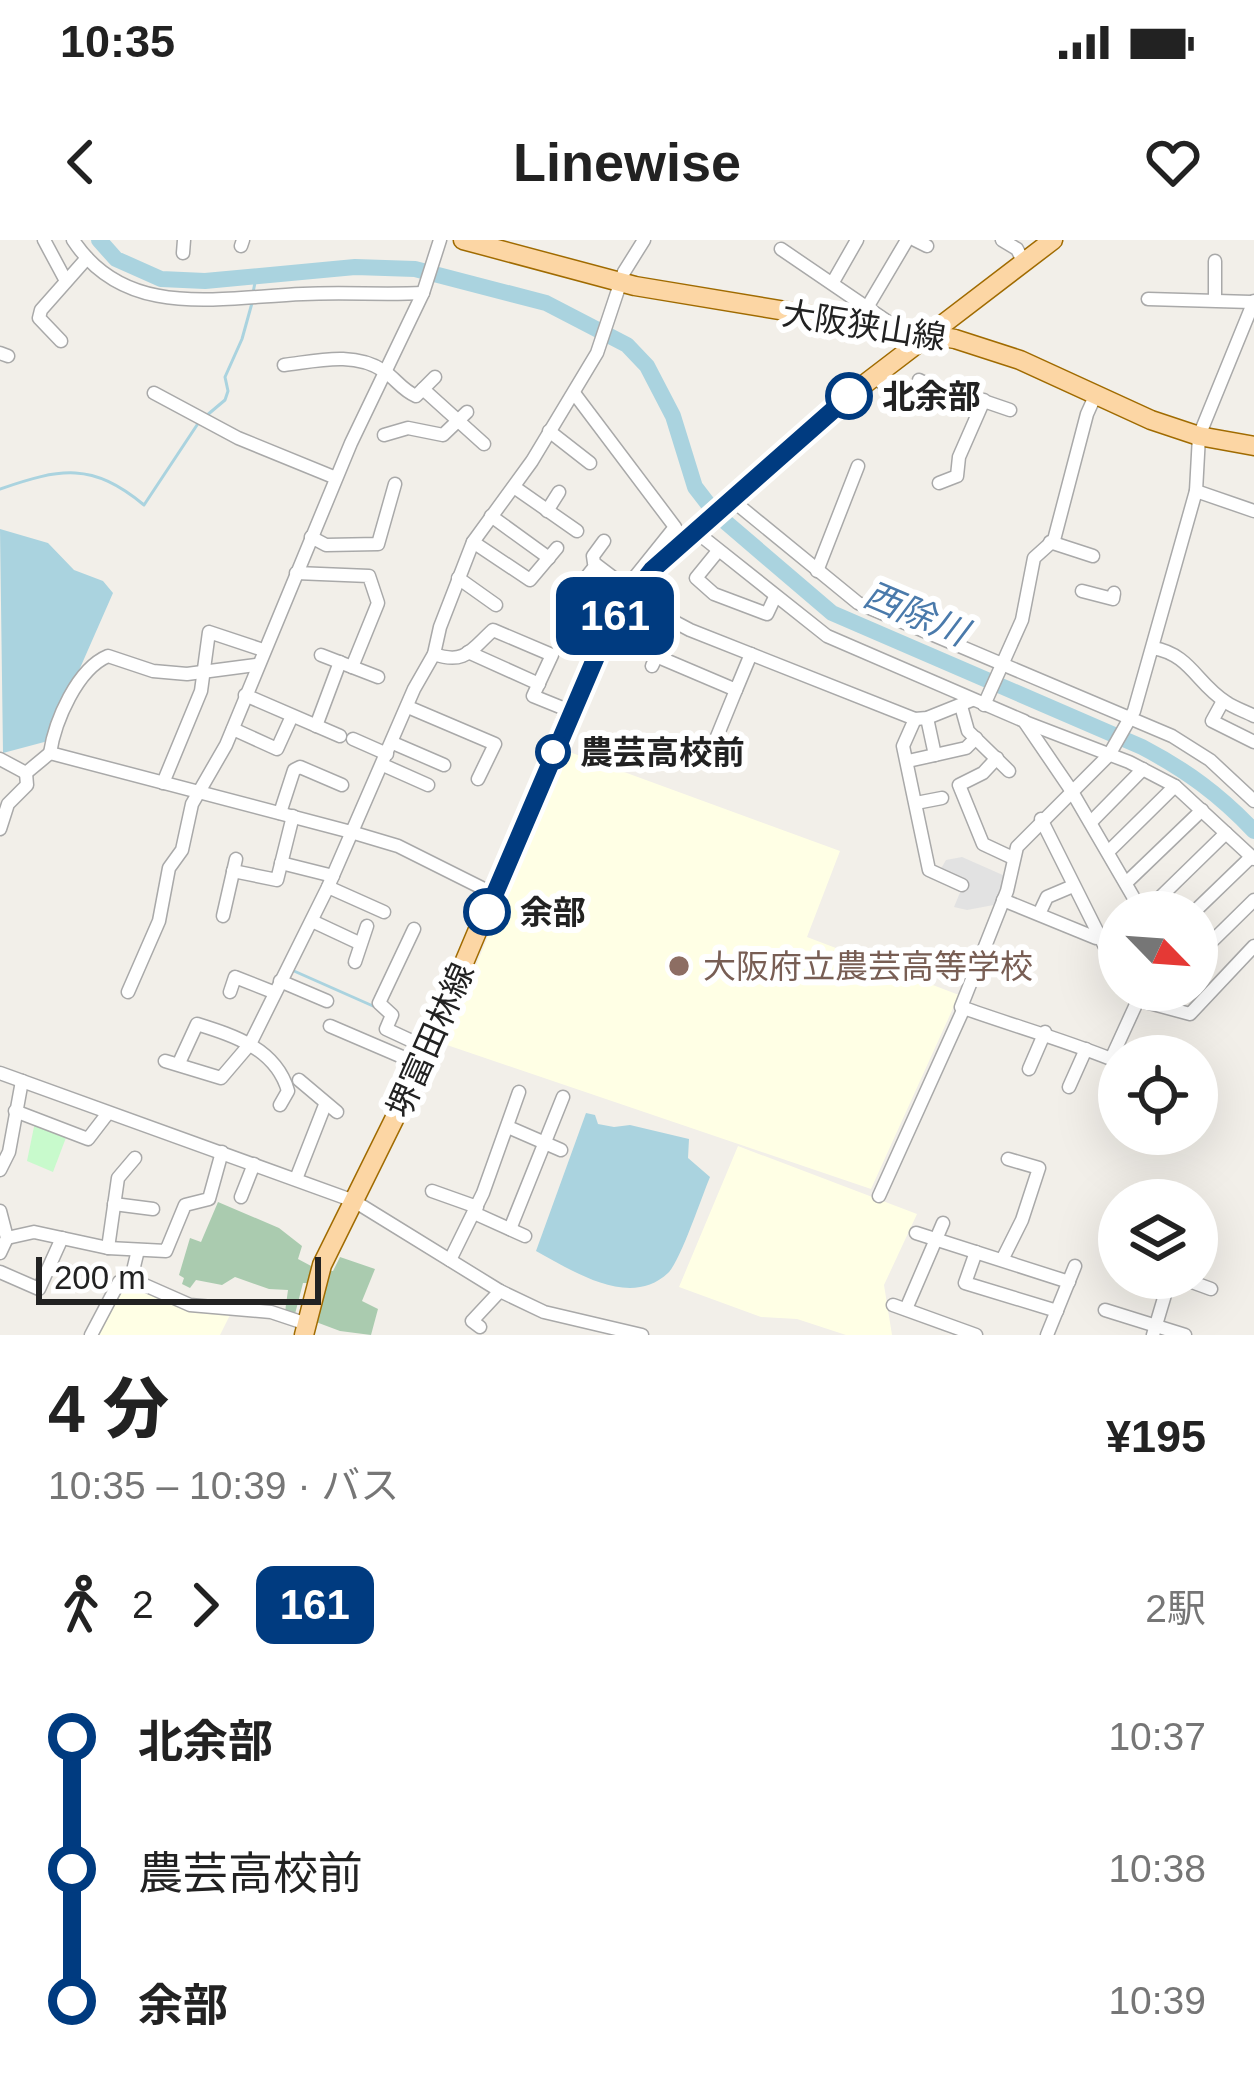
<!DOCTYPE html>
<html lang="ja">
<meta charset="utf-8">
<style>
body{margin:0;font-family:Arial,"Noto Sans JP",sans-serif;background:#f6f6f6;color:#222;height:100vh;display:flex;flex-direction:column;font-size:45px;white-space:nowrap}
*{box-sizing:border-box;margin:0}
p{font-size:39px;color:#767676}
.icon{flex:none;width:66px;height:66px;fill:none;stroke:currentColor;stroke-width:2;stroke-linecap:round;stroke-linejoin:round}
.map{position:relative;height:1095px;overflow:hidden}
.panel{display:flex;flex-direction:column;background:#fff;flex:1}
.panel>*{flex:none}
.badge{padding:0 24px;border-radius:18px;font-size:42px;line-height:78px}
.needle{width:78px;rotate:115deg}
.controls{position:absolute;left:1098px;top:651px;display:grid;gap:24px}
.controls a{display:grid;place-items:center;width:120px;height:120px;border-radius:50%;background:#fff;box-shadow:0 12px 48px #0002;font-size:60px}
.scale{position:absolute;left:36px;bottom:30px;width:285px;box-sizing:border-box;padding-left:12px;border:6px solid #222;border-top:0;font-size:33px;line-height:42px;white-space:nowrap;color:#222;-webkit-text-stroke:9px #fff;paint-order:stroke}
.map>.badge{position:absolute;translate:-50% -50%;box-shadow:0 0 0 6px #fff}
.legs{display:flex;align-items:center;gap:18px;height:132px;padding:0 48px;font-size:39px}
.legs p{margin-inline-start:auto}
.summary{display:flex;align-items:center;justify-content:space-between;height:204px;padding:0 48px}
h1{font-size:66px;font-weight:800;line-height:90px}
ul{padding:0 48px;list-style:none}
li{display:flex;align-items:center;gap:42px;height:132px;font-size:45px}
li i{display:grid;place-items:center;width:18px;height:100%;margin:0 15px;background:currentColor}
li i::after{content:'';width:30px;height:30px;margin:-15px;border:9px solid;border-radius:50%;background:#fff}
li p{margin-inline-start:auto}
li:first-child i{background:linear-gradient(#0000 50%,currentColor 0)}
li:last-child i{background:linear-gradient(currentColor 50%,#0000 0)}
.status{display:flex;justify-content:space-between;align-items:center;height:84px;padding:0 60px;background:#fff;direction:ltr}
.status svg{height:33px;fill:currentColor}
header{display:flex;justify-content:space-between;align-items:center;height:156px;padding:0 48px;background:#fff;font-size:54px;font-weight:800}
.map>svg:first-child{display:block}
.education{fill:#ffffe5}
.cemetery{fill:#aacbaf}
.park{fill:#c8facc}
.parking{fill:#e2e2e2}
.water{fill:#aad3df}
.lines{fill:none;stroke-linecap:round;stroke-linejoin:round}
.stream{stroke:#aad3df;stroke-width:3}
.river{stroke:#aad3df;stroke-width:16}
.street-casing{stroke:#a9a9a9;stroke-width:15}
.primary-casing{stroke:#a06b00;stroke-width:21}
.street{stroke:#fff;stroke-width:12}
.primary{stroke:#fcd6a4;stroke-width:18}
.line-1-casing{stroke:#fff;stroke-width:27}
.line-1{stroke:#003b80;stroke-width:18}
.stop-1-dot{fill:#fff;stroke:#003b80;stroke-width:6}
.education-dot{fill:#8d6e63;stroke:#fff;stroke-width:4.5}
.labels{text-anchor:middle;stroke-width:12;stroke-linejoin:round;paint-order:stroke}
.street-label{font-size:33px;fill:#222;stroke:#fff}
.stop-label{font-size:33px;font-weight:bold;fill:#222;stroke:#fff;text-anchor:start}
.education-label{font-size:33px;fill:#785e54;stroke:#fff;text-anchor:start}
.water-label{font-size:36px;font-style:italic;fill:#4a7aab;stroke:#fff}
</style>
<div class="status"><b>10:35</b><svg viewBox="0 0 49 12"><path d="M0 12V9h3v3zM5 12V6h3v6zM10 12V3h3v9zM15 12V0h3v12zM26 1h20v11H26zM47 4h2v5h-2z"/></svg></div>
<header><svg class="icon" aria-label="back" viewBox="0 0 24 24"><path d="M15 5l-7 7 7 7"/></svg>Linewise<svg class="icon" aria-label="heart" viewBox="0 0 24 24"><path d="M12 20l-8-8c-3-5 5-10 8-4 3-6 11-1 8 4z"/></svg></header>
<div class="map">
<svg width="1254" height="1095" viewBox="0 0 1254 1095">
<rect width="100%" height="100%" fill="#f2efe9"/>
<g class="education">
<polygon points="564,510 840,611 807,697 959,755 871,949 444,804"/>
<polygon points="738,906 917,974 884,1045 892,1095 846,1095 797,1079 761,1077 679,1047"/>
<polygon points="134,1045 231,1073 220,1095 99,1095 125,1046"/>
</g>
<g class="cemetery">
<polygon points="218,962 279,988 302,1006 298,1019 313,1027 309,1043 303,1043 295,1074 285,1072 288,1050 269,1049 235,1037 222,1045 196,1040 190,1048 182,1044 184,1038 179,1035 190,998 201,1002"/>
<polygon points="340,1017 375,1029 362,1061 378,1069 371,1095 340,1091 316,1082 328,1031 333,1031"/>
</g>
<polygon class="park" points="35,882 67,895 53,932 27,921"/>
<polygon class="parking" points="962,617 1005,636 999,664 967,670 954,667 964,643 939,632 946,620"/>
<g class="water">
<polygon points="0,289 48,303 74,330 103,341 113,353 48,501 3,513"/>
<path d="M586,873L595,875L598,884L614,887L630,885L689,899L688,918L710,937C702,956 680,1022 668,1033C630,1069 573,1031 536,1011Z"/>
</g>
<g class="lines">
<g class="stream">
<polyline points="253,53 256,37"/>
<polyline points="206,176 225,160 228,151 225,137 242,99 252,63"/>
<path d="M0,249C61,228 92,222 144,265L199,182"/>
<polyline points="294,731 373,766"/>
</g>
<path class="river" d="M99,0L116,19L161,39L205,41L355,27L415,29L546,63L627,105L647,126L673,176L695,247L715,273L832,373L1142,507C1186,530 1220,555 1254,591"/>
<defs>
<g id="street">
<polyline points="44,0 66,41"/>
<path d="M73,0C126,81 221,57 303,54C343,52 384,55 423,53"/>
<polyline points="915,0 927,6"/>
<polyline points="1002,0 1017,9 1024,23"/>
<polyline points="241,6 243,0"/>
<polyline points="781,9 894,86"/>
<polyline points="183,13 184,0"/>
<polyline points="833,42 857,0"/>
<polyline points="1148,59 1251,62"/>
<polyline points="1215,60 1215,21"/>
<path d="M1254,61L1199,196L1196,251L1134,471L1109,515L1017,607L1007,651L961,767C1011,785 1061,799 1111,819L1138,760L1190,774L1254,706"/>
<polyline points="865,71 907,0"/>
<polyline points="61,101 39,78 41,70 87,18"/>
<polyline points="0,113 8,116"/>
<path d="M284,125C317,121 354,111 384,131C396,139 402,150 416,156L435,137"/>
<polyline points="874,136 900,159"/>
<polyline points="919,140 956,159 972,157 1010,170"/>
<polyline points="423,149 484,204"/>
<polyline points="154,153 238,198 336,238"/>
<polyline points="574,153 675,287 626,348"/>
<polyline points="549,191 590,223"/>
<polyline points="384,195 408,188 443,195 467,172"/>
<polyline points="939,243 957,236 959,217 984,160"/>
<polyline points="514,247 577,291"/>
<polyline points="1196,251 1254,271"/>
<polyline points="732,260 858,363 1172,496 1210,520 1254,561"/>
<polyline points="547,271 559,252"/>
<polyline points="491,276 549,318"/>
<polyline points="695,291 827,396 1024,481 1071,550 1142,672"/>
<polyline points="311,297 326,305 378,304 395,244"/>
<polyline points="604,301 593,316 594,323 623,345 639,363 690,390 915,479 927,478 972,460"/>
<polyline points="473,302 530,340 557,308"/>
<polyline points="1050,302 1093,316"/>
<polyline points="718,311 696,338 714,354 767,374 775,357"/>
<polyline points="817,331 858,226"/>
<polyline points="296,333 369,336 378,363 352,427"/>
<polyline points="458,338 496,365"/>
<polyline points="577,349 596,325"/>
<polyline points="1082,351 1113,359 1114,353"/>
<path d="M1153,408C1190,414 1197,444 1226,462C1234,468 1245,471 1254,476"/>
<polyline points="468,412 539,444"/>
<path d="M434,414C465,425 471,410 493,390L552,415L533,456L570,471"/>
<polyline points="321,415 378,437"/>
<polyline points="656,416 736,450 751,414"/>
<polyline points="652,426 673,381"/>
<polyline points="245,455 340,496"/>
<polyline points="1223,461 1212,481 1254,502"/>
<polyline points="984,465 1022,380 1034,318 1054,300 1087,174 1096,154"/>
<polyline points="961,466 968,491 1009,531"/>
<polyline points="408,467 495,504 478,539"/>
<polyline points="927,478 935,515"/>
<polyline points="915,479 903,506 929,630 962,645"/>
<polyline points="1025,482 1129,522 1175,546 1254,619"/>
<polyline points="316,486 340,422"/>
<polyline points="233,489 277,509 292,476"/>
<polyline points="353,499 387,514"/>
<polyline points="716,499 736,450"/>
<polyline points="393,503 444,525"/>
<path d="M50,513C55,481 77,429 108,416L153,431L187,434L256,425"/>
<polyline points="997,518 983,533 959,545 983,604 1013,618"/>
<polyline points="0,519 26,533 50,513 351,592 398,606 494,654"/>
<polyline points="908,521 966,508 976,498"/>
<polyline points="383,525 428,545"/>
<polyline points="163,543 201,451 209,392 263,410"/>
<polyline points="916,563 942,558"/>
<polyline points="280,573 294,530 300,527 342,545"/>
<polyline points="1041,579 1118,733"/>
<polyline points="1091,582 1143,529"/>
<polyline points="0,589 8,564 27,545 26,533"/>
<polyline points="1108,612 1175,546"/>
<polyline points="281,623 333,636"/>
<polyline points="233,631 277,640 293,576"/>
<polyline points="1126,643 1202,570"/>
<polyline points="328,647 384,672"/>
<polyline points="1003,660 1096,698"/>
<polyline points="1145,672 1226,593"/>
<polyline points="1194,672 1251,617"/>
<polyline points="1039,674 1047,657 1073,646"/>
<polyline points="223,676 236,619"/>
<polyline points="312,681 359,703"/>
<polyline points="414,689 379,763 392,775 386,789 429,809"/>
<polyline points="1197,716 1254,660"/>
<polyline points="355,722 367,686"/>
<polyline points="280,741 327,761"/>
<polyline points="128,752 159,681 169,628 182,610 192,564 226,505 351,203 423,53 440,0"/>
<polyline points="230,752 235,737 273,752"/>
<polyline points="330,786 421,825"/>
<polyline points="165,821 221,838 250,804 328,647 414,449 434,414 440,387 473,302 532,221 597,113 624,32 644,0"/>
<path d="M179,823L197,784C235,796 276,809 288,851L280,865"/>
<polyline points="1029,829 1045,792"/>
<polyline points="0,833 354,961 500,1051 544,1072 642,1095"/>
<polyline points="299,840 337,872"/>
<polyline points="1069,847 1086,809"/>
<polyline points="15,871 88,899 108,873"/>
<polyline points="508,887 561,910"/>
<polyline points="0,930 9,912 22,841"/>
<polyline points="296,939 325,865"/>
<polyline points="432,951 477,967"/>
<polyline points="879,956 964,768"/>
<polyline points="241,957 254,924"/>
<polyline points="114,964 153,969"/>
<polyline points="0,971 7,998 0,1013"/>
<polyline points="474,973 525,996"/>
<polyline points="510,989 563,857"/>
<polyline points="916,993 1069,1042"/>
<polyline points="7,998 34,992 108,1008 166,1011 185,965 209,959 222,912"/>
<polyline points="108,1008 118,938 135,918"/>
<polyline points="976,1012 965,1043 1057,1071"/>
<polyline points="450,1020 483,953 519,852"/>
<polyline points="1002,1020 1022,980 1039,928 1008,919"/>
<polyline points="0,1032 39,1049 62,998"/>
<polyline points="1181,1038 1211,1049"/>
<polyline points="131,1039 190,1065 271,1072 307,1084"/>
<polyline points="893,1065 976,1095"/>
<polyline points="906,1069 943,983"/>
<polyline points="1105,1070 1185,1095"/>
<polyline points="480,1087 472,1081 500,1051"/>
<polyline points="91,1095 119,1042 131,1039 138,1010"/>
<polyline points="1047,1095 1075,1026"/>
<polyline points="1153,1095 1170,1038"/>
</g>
<g id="primary">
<polyline points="463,0 635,46 955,99 1020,120 1151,180 1199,196 1254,206"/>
<polyline points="304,1095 322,1025 421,825 570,471 610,384 651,330 849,156 1053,0"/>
</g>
</defs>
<use href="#street" class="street-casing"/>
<use href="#primary" class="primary-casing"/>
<use href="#street" class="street"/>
<use href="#primary" class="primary"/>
</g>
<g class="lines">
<defs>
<polyline id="line-1" points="487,672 610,384 652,330 849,156"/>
</defs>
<use href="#line-1" class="line-1-casing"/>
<use href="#line-1" class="line-1"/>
</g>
<g class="stop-1-dot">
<circle cx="849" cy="156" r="21"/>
<circle cx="553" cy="512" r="15"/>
<circle cx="487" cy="672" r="21"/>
</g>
<circle class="education-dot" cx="679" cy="726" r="12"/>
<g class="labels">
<g class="street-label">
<text transform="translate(864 85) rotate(9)" y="12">大阪狭山線</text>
<text transform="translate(430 800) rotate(-66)" y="12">堺富田林線</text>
</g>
<g class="stop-label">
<text x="882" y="168">北余部</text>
<text x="580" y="524">農芸高校前</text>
<text x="520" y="684">余部</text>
</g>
<g class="education-label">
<text x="703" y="738">大阪府立農芸高等学校</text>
</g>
<g class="water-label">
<text transform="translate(916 373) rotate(23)" y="13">西除川</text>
</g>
</g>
</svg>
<div class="controls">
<a><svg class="needle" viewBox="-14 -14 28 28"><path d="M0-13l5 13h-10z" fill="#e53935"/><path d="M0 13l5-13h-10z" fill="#767676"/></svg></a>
<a><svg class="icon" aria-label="locate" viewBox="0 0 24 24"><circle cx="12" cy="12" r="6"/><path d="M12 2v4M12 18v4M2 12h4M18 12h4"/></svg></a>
<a><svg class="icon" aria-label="layers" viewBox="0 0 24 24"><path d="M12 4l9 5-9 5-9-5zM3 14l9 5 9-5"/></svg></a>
</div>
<div class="scale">200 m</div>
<b class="badge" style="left:615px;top:376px;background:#003b80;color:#fff">161</b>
</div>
<section class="panel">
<div class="summary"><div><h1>4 分</h1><p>10:35 – 10:39 · バス</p></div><b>¥195</b></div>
<div class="legs"><svg class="icon" aria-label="walk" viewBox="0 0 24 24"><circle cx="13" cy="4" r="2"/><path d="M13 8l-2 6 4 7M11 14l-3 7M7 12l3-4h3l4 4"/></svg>2<svg class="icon" aria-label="forward" viewBox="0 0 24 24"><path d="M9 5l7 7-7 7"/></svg><b class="badge" style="background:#003b80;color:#fff">161</b><p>2駅</p></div>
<ul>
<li><i style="color:#003b80"></i><b>北余部</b><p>10:37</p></li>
<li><i style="color:#003b80"></i><span>農芸高校前</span><p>10:38</p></li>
<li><i style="color:#003b80"></i><b>余部</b><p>10:39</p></li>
</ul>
</section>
